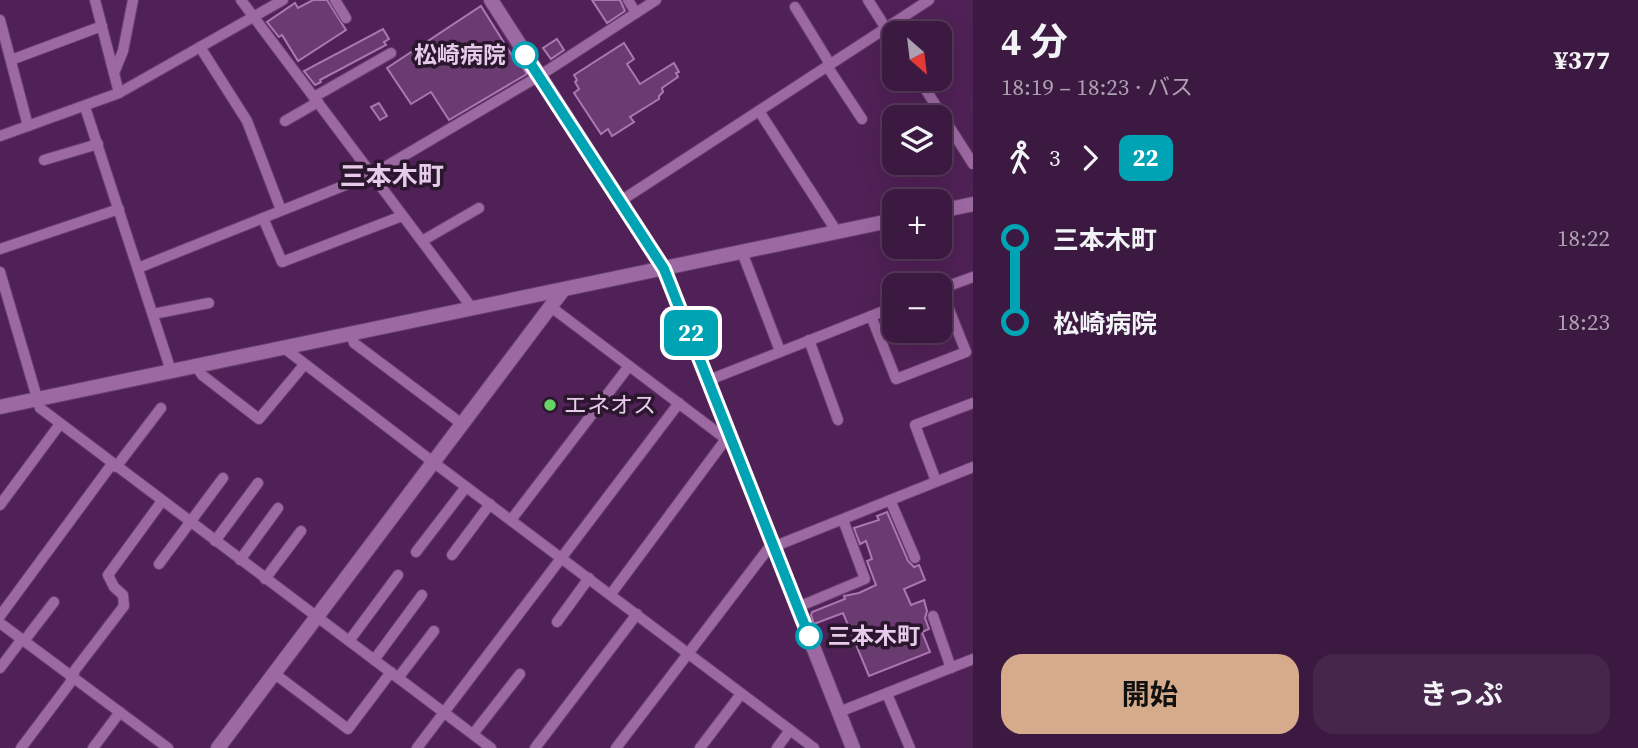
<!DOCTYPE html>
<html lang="ja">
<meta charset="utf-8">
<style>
body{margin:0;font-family:"Source Serif 4","Noto Sans JP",serif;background:#47264b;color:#f1f3f6;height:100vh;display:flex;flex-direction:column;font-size:26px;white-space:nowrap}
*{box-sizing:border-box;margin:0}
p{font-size:23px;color:#aca0b1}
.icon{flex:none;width:38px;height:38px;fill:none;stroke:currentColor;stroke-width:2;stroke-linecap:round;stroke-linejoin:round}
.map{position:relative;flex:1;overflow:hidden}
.panel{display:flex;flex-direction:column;background:#3c1940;width:665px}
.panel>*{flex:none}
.badge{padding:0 14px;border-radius:10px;font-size:24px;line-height:46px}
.needle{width:46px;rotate:152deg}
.fabs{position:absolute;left:882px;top:21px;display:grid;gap:14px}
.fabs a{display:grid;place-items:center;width:70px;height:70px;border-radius:14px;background:#3c1940;box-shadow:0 7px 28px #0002,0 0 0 2px #553859;font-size:35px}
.map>.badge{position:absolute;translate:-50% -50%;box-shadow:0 0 0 4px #fff}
.legs{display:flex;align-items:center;gap:10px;height:77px;padding:0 28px;font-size:23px}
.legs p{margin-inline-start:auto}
.summary{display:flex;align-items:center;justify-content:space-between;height:119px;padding:0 28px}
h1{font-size:38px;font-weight:700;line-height:52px}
.primary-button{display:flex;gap:14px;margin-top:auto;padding:14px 28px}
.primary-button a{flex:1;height:80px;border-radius:21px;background:#d6ab8b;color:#111;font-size:28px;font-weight:700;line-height:80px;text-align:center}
.primary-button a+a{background:#47264b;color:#f1f3f6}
ul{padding:0 28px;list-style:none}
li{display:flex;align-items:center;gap:24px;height:84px;font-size:26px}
li i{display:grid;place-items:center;width:10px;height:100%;margin:0 9px;background:currentColor}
li i::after{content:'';width:18px;height:18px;margin:-9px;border:5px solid;border-radius:50%;background:#3c1940}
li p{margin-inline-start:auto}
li:first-child i{background:linear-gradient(#0000 50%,currentColor 0)}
li:last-child i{background:linear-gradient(currentColor 50%,#0000 0)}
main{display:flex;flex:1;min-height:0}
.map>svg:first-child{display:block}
.building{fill:#6a3b70;stroke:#ab77b2;stroke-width:2}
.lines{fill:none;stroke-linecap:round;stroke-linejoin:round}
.minor-casing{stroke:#6a406f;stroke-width:12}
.tertiary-casing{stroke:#6a406f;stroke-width:16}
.minor{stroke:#9d69a3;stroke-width:10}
.tertiary{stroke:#9d69a3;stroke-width:14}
.line-1-casing{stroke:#fff;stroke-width:16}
.line-1{stroke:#00a3b4;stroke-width:10}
.stop-1-dot{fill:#fff;stroke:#00a3b4;stroke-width:3.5}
.poi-dot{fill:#68d465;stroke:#2a162d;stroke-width:2.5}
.labels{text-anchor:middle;stroke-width:7;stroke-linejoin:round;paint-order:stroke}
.stop-label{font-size:23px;font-weight:bold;fill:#e7cbea;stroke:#2a162d;text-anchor:end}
.poi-label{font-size:23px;fill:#e7cbea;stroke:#2a162d;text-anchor:start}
.quarter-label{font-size:26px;font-weight:bold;fill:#e7cbea;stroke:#2a162d}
</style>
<main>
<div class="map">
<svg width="973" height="748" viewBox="0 0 973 748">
<rect width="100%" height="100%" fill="#502156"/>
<g class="building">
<polygon points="313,0 327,0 346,30 298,61 282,35 279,37 267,22 295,3 298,8"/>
<polygon points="592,0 620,0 625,11 607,23"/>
<polygon points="481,6 513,57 515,56 527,74 449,120 431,92 411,104 387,68"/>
<polygon points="383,29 389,39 384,42 386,45 320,80 321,82 315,85 304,71"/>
<polygon points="557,39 564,50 551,59 543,48"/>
<polygon points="624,43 634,59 627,64 640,84 674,63 679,72 676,73 678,77 662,88 663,92 659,96 659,99 630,117 634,122 612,136 608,129 601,134 574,93 579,89 575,82 577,80 574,75"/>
<polygon points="379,103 387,116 380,120 371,107"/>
<polygon points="887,512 908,561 914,567 919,565 925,580 904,589 911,605 924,600 927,611 925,618 929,629 922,632 930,652 869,676 843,613 814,624 811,615 812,612 845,599 844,596 859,593 876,585 867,561 872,559 866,541 860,544 854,528 879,520 877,516"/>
</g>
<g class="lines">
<defs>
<g id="minor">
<polyline points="95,0 119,93"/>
<polyline points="241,0 472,308"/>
<polyline points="335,0 346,18"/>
<polyline points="628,0 636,13"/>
<polyline points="868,0 894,41"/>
<polyline points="795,7 830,64"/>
<polyline points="0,20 28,126"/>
<polyline points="200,47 247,121 281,210"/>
<polyline points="11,60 102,26"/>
<polyline points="827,66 862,119"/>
<polyline points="114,73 123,51 133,0"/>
<polyline points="919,79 973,164"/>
<polyline points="314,97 391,53"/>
<polyline points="85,107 171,371"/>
<polyline points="759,111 837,232"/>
<polyline points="285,121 318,102"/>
<polyline points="0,136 119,93 283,0"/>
<polyline points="44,160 98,144"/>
<polyline points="619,202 929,0"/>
<polyline points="263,218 282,262 402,216"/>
<polyline points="422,241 479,208"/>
<polyline points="0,249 119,209"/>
<polyline points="742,252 780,351"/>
<polyline points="138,268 373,174 539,76 656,0"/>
<polyline points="0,272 40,408 491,748"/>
<polyline points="940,289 973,277"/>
<polyline points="551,307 726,439 731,438"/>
<polyline points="153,314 209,303"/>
<polyline points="871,316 896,379 966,352 941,289"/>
<polyline points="351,334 354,343 462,424"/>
<polyline points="809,340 838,420"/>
<polyline points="284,348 433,462 814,748"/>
<polyline points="196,366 202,375 259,419 304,365"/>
<polyline points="709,380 894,307"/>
<polyline points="116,467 161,408"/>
<polyline points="936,481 915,425 973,403"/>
<polyline points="890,500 915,558"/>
<polyline points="0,505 60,424"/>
<polyline points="511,520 629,366"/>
<polyline points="215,541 258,483"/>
<polyline points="416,552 466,487"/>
<polyline points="452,555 490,504"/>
<polyline points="240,560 278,508"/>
<polyline points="159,564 223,478"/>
<polyline points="265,579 301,531"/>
<polyline points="611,594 726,439"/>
<polyline points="798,607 865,579 843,520"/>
<polyline points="0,616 112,464"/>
<polyline points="933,616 951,668"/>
<polyline points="557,622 589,578"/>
<polyline points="0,623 168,748"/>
<polyline points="24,641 54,602"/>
<polyline points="349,641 398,575"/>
<polyline points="374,660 422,595"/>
<polyline points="0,668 22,639"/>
<polyline points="275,674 348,729 391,672"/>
<polyline points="398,678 434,631"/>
<polyline points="887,694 910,748"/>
<polyline points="839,712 973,659"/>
<polyline points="473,734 520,674"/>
<polyline points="21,748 70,683 75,670 124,606 123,595 114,587 108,575 162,501"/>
<polyline points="93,748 120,712"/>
<polyline points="417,748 679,403"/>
<polyline points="535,748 637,614"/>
<polyline points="616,748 768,549 973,467"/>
<polyline points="700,748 741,694"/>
<polyline points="777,748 790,730"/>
</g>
<g id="tertiary">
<polyline points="491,0 664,269 853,748"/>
<polyline points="940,211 973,204"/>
<polyline points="0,407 894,220"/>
<polyline points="218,748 563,290"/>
</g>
</defs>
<use href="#minor" class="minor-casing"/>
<use href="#tertiary" class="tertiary-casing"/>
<use href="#minor" class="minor"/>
<use href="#tertiary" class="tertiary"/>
</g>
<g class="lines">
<defs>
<polyline id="line-1" points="525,55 664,269 809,636"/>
</defs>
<use href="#line-1" class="line-1-casing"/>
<use href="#line-1" class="line-1"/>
</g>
<g class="stop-1-dot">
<circle cx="525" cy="55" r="12"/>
<circle cx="809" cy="636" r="12"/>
</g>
<circle class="poi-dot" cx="550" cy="405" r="7"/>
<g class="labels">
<g class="stop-label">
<text x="506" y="63">松崎病院</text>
<text x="828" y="644" text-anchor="start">三本木町</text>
</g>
<g class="poi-label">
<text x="564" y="413">エネオス</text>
</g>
<g class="quarter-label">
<text x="392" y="185">三本木町</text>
</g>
</g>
</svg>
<div class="fabs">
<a><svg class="needle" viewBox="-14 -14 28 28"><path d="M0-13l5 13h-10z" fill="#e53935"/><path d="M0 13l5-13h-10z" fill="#aca0b1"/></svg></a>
<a><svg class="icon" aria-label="layers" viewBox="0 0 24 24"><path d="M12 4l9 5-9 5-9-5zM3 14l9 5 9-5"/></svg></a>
<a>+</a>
<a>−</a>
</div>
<b class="badge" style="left:691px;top:333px;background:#00a3b4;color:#fff">22</b>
</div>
<section class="panel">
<div class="summary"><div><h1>4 分</h1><p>18:19 – 18:23 · バス</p></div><b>¥377</b></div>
<div class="legs"><svg class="icon" aria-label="walk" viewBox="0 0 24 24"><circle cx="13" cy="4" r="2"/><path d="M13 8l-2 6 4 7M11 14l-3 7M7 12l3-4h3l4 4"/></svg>3<svg class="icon" aria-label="forward" viewBox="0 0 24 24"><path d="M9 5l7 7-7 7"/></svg><b class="badge" style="background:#00a3b4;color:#fff">22</b></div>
<ul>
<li><i style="color:#00a3b4"></i><b>三本木町</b><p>18:22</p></li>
<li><i style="color:#00a3b4"></i><b>松崎病院</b><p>18:23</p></li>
</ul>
<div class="primary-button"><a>開始</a><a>きっぷ</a></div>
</section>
</main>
